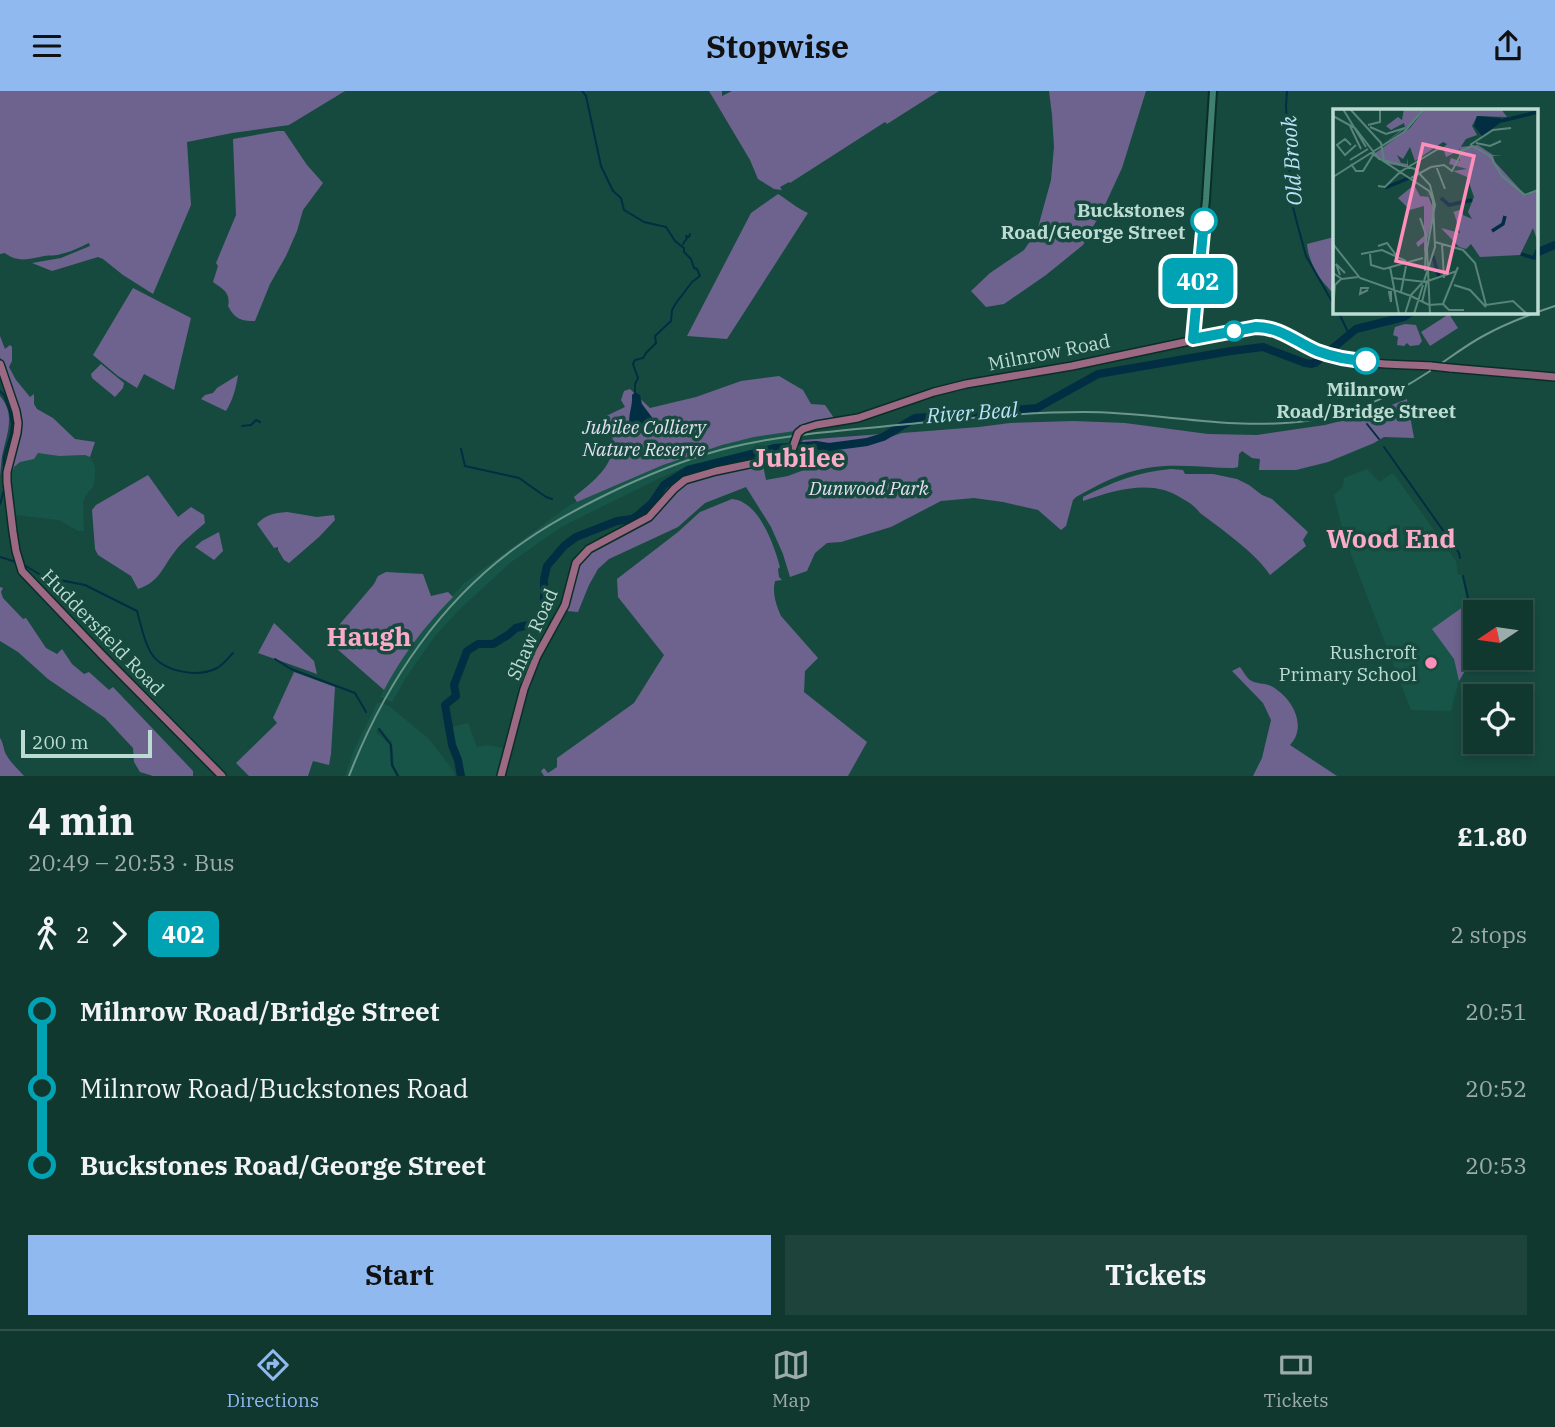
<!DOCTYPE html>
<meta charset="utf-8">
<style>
body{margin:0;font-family:"IBM Plex Serif",serif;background:#1e433b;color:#f1f3f6;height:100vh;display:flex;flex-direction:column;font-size:26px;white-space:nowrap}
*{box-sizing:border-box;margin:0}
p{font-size:23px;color:#9cacaa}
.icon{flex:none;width:38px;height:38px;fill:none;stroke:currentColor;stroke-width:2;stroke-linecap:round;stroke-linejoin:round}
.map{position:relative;height:685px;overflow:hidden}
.panel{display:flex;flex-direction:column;background:#11382f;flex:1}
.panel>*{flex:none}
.badge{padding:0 14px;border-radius:10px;font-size:24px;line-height:46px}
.needle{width:46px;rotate:257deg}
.tools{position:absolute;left:1463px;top:509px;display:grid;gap:14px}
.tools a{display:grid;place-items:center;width:70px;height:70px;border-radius:0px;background:#11382f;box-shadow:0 4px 10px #0003,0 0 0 2px #30524b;font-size:35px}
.scale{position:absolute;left:21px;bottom:18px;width:131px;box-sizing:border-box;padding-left:7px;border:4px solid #bcdcd3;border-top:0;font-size:19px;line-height:24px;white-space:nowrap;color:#bcdcd3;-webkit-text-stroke:5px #174a3f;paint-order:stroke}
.map>.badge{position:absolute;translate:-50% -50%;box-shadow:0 0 0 4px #fff}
.legs{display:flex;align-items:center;gap:10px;height:77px;padding:0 28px;font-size:23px}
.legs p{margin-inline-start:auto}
.head{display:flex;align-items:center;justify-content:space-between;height:119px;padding:0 28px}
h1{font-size:38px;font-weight:700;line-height:52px}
.action{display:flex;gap:14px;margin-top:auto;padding:14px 28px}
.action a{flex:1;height:80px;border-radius:0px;background:#90b9f0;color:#111;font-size:28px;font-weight:700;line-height:80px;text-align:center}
.action a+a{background:#1e433b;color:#f1f3f6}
ul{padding:0 28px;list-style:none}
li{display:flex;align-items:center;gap:24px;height:77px;font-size:26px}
li i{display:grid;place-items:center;width:10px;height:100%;margin:0 9px;background:currentColor}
li i::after{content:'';width:18px;height:18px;margin:-9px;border:5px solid;border-radius:50%;background:#11382f}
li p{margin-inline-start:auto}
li:first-child i{background:linear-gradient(#0000 50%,currentColor 0)}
li:last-child i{background:linear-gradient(currentColor 50%,#0000 0)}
header{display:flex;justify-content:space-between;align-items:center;height:91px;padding:0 28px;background:#90b9f0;color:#111;font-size:32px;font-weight:700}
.tabs{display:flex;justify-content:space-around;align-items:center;height:98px;border-top:2px solid #30524b;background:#11382f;font-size:19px;color:#9cacaa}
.tabs a{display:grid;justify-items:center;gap:4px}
.tabs .selected{color:#90b9f0}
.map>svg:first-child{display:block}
.built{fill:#175548}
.green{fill:#6e638e}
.water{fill:#012e43}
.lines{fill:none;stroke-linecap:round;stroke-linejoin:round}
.stream{stroke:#012e43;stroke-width:2}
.river{stroke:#012e43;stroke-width:8}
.secondary-casing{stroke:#0a2e26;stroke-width:10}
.primary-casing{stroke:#0a2e26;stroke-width:10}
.secondary{stroke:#3f8070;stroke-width:6}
.primary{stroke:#9c6984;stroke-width:7}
.tram{stroke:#6c958b;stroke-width:2}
.primary-bridge-casing{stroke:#0a2e26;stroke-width:10;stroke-linecap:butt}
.primary-bridge{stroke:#9c6984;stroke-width:7}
.line-1-casing{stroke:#fff;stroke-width:16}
.line-1{stroke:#00a3b4;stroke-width:10}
.stop-1-dot{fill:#fff;stroke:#00a3b4;stroke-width:3.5}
.poi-dot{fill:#ff8eba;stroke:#174a3f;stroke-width:2.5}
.labels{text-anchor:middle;stroke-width:7;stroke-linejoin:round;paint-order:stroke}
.stop-label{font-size:19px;font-weight:bold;fill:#bcdcd3;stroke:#174a3f;text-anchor:end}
.street-label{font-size:19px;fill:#bcdcd3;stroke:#174a3f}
.park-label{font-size:19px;font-style:italic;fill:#e4e0f3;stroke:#174a3f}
.poi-label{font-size:19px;fill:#bcdcd3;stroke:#174a3f;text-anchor:end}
.water-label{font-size:21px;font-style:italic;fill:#bde3fb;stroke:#174a3f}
.district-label{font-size:26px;font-weight:bold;fill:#fbabc8;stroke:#174a3f}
.inset-river{fill:none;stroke:#012e43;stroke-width:3.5}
.inset-road{fill:none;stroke:#59847a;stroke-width:2}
.view{fill:#ff8eba;fill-opacity:0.15;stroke:#ff8eba;stroke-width:3.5}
.inset-edge{fill:none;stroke:#bcdcd3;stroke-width:3.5}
</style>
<header><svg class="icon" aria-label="menu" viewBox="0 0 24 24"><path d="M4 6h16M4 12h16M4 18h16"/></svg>Stopwise<svg class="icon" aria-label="share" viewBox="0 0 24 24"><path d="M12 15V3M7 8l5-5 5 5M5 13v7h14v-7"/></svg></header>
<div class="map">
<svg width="1555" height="685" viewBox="0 0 1555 685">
<rect width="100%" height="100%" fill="#174a3f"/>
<g class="built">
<polygon points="793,340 789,353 772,354 691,374 662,386 561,436 510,472 460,518 435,545 405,588 392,611 380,606 399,571 423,537 464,492 570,414 663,374 722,354 753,346"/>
<polygon points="37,362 59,365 85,364 90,366 95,376 95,387 93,396 89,400 83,410 84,440 78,440 59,429 15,424 13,418 11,379 20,371 34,368"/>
<polygon points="1367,378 1379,391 1393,382 1456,470 1458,484 1462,484 1467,513 1471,513 1475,529 1475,562 1458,593 1451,620 1411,619 1344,445 1334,404 1343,396 1344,387"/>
<polygon points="378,611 389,615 429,648 453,679 455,685 400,685 394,675 392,651 379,636 376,641 389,653 391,675 396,685 345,685 355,657"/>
<polygon points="468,632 477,656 488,654 503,657 496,685 462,685 450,638 459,634"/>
</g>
<g class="green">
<path d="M0,0H345L289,34L232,42L187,51L191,114L153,203L123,184L103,168L98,166L52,180L32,172L61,167L90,155L89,152C80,156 71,161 61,163C56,165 50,164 44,165C30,168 17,172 5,162L0,163Z"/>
<polygon points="709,0 722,0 722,5 732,0 939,0 887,33 885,31 790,92 789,91 780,96 782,99 774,98 758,88 750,69"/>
<polygon points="1049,0 1146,0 1122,77 1104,116 1083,154 1046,184 1004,213 986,216 971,200 990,182 1024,159 1037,140 1051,89 1054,56 1052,24"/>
<path d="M278,40H284L307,74L323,92L303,119L297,140L286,165L270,193L255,230C241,230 235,228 228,215C231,202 223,198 213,191L218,175L216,172L236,124L233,48Z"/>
<path d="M778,103C789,110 797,117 808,122L727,248L687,245L751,122Z"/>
<path d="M1334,146V205C1331,199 1327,196 1323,191C1315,181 1308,166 1307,153Z"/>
<polygon points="133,197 191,227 174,299 144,283 137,297 118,285 93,264"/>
<polygon points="1449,223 1458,237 1430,255 1421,241"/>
<polygon points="1405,233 1416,234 1422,250 1419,254 1410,255 1407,252 1404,255 1397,254 1398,246 1393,244 1395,236"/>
<polygon points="0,245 5,258 10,254 12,256 12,270 9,276 16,289 30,306 34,303 34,313 37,318 53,327 75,348 95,351 90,366 85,364 59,365 38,362 34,368 20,371 14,376 13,379 11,379 21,336 20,325 0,266"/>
<polygon points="101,273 124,292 123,297 115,306 92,287 91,283"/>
<path d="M238,284C236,297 233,309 226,320L201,308L205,304L213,302L217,297Z"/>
<path d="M779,285L803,299L811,313L825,314L834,327L813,331L801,335L795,340L754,346L722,354L663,374L577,411L574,406C602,384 627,363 604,326L625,316L621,309L624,300L630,298L650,317L696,306L741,290Z"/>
<path d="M0,305C15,322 8,341 3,361C1,368 1,377 0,385Z"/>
<path d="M1407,308L1414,347L1384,346L1374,352L1328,371L1296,379H1259L1260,368L1252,367L1242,360L1239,363L1238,376L1234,377C1206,377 1175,372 1147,377C1121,381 1098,394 1076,406L1073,409L1066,435L1061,439L1038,419L1003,411L974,407L941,410L891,436L841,451L827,452L815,462L807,480L790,486L783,463L771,436L746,396L705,412L678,436L609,468L598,478L589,494L578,521L567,520L578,479L583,469L594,459L655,424L683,392L763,374L766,389L788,385L836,367L835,358L872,352L902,342L979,336L1010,332L1074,330L1125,332L1208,343L1257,344L1325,334L1368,323Z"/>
<polygon points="881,343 870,349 828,354 818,351 802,351 803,349"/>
<path d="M1171,378L1183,379L1185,383H1213L1237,388L1249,394L1262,404L1272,408L1308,441L1303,449L1306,455L1270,484C1257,463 1220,437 1200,422C1196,416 1190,412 1183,408C1153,387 1115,399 1083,410V406C1113,391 1137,381 1171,378Z"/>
<path d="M148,384L178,426L191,416L204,424L205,432C195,441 184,449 176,459C162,476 161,490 138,498L131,485L98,464L95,458L92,419L96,414Z"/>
<path d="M732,408C759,410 774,454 780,476L778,478L779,486L782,489L775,490C772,502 776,514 781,525L818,567L805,580L804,601L867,651L848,685H544L541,680L544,677L548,682L557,676V667L634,612L664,564L618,506L617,488L678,441L700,421Z"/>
<path d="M287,421L317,426L334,424L335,429L319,446L289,472L284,469L278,459V456L274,457L257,433C265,424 274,422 287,421Z"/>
<polygon points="219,441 223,460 214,469 195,456 202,450"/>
<path d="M386,481L423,483L431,505L448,501L453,506C424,536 404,562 384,599L328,550V547L374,493L378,485Z"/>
<polygon points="0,496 3,497 1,501 3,507 23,528 26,527 46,557 57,563 62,558 72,573 84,583 89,581 109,599 113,596 193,680 193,685 153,685 140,681 134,671 133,657 105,627 48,588 18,561 0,550"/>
<polygon points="1467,513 1471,513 1475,529 1475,562 1459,590 1454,568 1432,538"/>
<polygon points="274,532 314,570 317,583 258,562"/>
<path d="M1240,576C1243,580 1246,586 1250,589C1255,593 1265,592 1271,595C1292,606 1308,635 1290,654L1337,685H1253L1262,667L1271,629L1263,612L1232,580Z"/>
<polygon points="294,581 335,596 331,663 329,674 313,670 308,685 249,685 236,672 277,632 273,627"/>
<path d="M0,647C4,653 3,659 7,665C11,672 19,679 24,685H0Z"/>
</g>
<path class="water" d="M635,301L640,304L642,313L654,329L630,337C627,325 633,316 632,304Z"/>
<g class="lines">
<g class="stream">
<polyline points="582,0 586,5 601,75 613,100 621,107 624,119 644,131 666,136 675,150 684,157 684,161 691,168 694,177 697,178 700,185 692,191 676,212 672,219 671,230 655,245 656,252 646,262 643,267 635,269 633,273 638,287 635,293 635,301"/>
<polyline points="1287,0 1286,15 1291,108 1297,132 1306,165 1334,214"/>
<polyline points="683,153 687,147 686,145 689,146 690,143"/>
<polyline points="1338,220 1348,241 1344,249"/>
<polyline points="1316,271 1317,275"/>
<polyline points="0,300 4,304 10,321 12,332 11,343 4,366 4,399 0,413"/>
<polyline points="1367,333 1379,348"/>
<polyline points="242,335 251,334 256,329 260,331"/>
<polyline points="1384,356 1459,462 1460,467"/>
<polyline points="461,358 465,375 519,387 546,406 552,408"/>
<polyline points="0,466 16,471"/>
<path d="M24,474L44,486L85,494L137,520C141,534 144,551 151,562C163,581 198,587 217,577C223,574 228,567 233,562"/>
<polyline points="1463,485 1469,511"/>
<polyline points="275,568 291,578 355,602 366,621"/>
<polyline points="379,638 391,654 392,674 398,685"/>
</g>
<g class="river">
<polyline points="1536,162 1555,154"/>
<polyline points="1333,257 1356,238 1404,226 1413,220"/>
<polyline points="461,685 458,669 452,654 445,614 456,605 454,594 467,560 478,553 493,553 508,544 516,537 532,533 541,526 544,513 544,488 547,475 564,455 576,446 617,430 632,428 637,425 652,412 664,394 688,379 775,357 816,354 829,356 867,351 883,346 915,327 1037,317 1098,283 1231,260 1263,256 1305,272 1312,273 1318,270"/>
</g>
<defs>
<polyline id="secondary" points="1193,248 1206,108 1213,0"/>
<g id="primary">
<polyline points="0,273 16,320 18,332 17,342 7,381 7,391 13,441 16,460 22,480 102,564 222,685"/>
<polyline points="1450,277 1555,286"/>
<path d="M803,338L816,334L858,327L934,301L966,293L1072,275L1256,236C1285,236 1305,257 1332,265C1363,274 1399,273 1431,275"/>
<polyline points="501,685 524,598 537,565 565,514 576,472 589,458 649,426 674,398 685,389 716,380 783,366 789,364 792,359"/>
</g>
</defs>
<use href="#secondary" class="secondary-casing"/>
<use href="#primary" class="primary-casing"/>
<use href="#secondary" class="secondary"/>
<use href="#primary" class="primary"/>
<path class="tram" d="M349,685C385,592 442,507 525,450C555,429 588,412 622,396C657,380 694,365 732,356C787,343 842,340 897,334C959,328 1022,321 1084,321C1160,321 1236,341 1312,329C1353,323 1392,305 1427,282C1446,270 1464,255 1485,244C1507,232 1531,223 1555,215"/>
<defs>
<g id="primary-bridge">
<polyline points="1431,275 1450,277"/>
<polyline points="792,359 798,342 803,338"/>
</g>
</defs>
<use href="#primary-bridge" class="primary-bridge-casing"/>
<use href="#primary-bridge" class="primary-bridge"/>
</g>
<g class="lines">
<defs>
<path id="line-1" d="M1204,130L1193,248L1256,236C1280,236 1296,251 1317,260C1333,266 1349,269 1366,270"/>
</defs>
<use href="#line-1" class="line-1-casing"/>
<use href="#line-1" class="line-1"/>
</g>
<g class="stop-1-dot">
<circle cx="1204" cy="130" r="12"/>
<circle cx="1234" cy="240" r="9"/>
<circle cx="1366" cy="270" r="12"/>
</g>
<circle class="poi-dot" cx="1431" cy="572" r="7"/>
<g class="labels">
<g class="stop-label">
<text x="1185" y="126">Buckstones<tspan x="1185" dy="22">Road/George Street</tspan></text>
<text x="1366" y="305" text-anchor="middle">Milnrow<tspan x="1366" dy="22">Road/Bridge Street</tspan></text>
</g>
<g class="street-label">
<text transform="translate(1049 261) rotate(-11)" y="7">Milnrow Road</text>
<text transform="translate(103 541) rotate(46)" y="7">Huddersfield Road</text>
<text transform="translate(532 543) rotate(-66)" y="7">Shaw Road</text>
</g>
<g class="park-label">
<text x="644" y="343">Jubilee Colliery<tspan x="644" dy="22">Nature Reserve</tspan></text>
<text x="869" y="404">Dunwood Park</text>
</g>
<g class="poi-label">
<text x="1417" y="568">Rushcroft<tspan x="1417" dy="22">Primary School</tspan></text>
</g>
<g class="water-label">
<text transform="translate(1292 70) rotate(-94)" y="7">Old Brook</text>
<text transform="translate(972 322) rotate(-4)" y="7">River Beal</text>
</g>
<g class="district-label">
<text x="799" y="376">Jubilee</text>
<text x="1391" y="457">Wood End</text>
<text x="369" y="555">Haugh</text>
</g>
</g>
<g transform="translate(1333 18)">
<rect width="205" height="205" fill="#174a3f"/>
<path d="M71,0H90L77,16L49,36L72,18L71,14L58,21L53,17L65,8L69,11ZM92,0H168L174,8L144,7L139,17L144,26L133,30L125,42L113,48L110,39L114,35L110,33L82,52L77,38L70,50L64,46L68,54L74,55L75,49V58L55,55L41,45L77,19ZM145,36L160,46H169L160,47L162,53L193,87L205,81V134L200,119L187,146L147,148L138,135L133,140L126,138L108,119L127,124L121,104L111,94L120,103L130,100V106L139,110L135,103L141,88L134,68L120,62L134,60L116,55L118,49L127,52V38ZM81,76L87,87L95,88L92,80L101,101L91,145V133L85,138L83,134L91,127V97L77,101L65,89Z" fill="#6e638e"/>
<path d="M144,7L167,9L170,12L149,27L141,17Z" fill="#012e43"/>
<path class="inset-river" d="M168,12L205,3M52,79L76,69M108,89L116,96L139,91M159,122L170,115L172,107M188,145L201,149L204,141M100,147L106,168"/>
<path class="inset-road" d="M10,0L33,38M17,0L48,34L51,52M0,7L22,19L46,50L82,60L97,76L102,96L94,140L97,205M35,16L47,13V0M17,17L28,40M37,18L53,25L72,19M143,34L157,37L168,32M18,36L12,30L4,36L12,46L23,36M137,36L160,21L178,19M38,44L96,82L100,92L102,138L91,172L78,186L72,205M17,51L35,40M18,55L23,62H30L40,46M103,57L112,80M98,58L111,56L119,62L130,41M67,63L105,40L129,42L139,37L157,47L169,67L192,86L205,81M0,68L71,23L91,0M78,69L98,58M45,77L52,78L67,63M87,109L93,126L92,162M102,133L130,141L142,154L153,196L180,192L194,205M0,135L27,169L78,187M109,135L111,169M45,137L54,134L63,146M28,145L49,141L73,152M37,145L38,156L51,160L90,149M57,158L66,205M0,164L9,170L25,168M7,166L3,155L12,164M59,169L92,173L124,162M121,176L137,181L153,198M35,181L27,185L28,179H36M55,183H58V193L56,183M68,183L73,157M78,187L96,196L110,195M89,193L94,172M110,195L125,158M110,195L116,201H131M0,201L2,176L8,170M81,205L90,176"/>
<path class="view" d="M90,35L141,47L114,164L63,152Z"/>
<rect width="205" height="205" class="inset-edge"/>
</g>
</svg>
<div class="tools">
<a><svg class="needle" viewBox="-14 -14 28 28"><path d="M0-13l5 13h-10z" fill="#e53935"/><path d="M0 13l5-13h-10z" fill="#9cacaa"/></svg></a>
<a><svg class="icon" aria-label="locate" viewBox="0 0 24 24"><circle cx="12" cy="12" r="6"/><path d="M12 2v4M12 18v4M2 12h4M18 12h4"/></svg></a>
</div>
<div class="scale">200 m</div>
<b class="badge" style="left:1198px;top:190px;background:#00a3b4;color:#fff">402</b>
</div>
<section class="panel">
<div class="head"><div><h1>4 min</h1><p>20:49 – 20:53 · Bus</p></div><b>£1.80</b></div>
<div class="legs"><svg class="icon" aria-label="walk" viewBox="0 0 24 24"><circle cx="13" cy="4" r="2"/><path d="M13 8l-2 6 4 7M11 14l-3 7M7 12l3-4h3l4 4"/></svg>2<svg class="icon" aria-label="forward" viewBox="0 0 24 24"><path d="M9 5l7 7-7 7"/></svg><b class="badge" style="background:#00a3b4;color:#fff">402</b><p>2 stops</p></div>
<ul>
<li><i style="color:#00a3b4"></i><b>Milnrow Road/Bridge Street</b><p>20:51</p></li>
<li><i style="color:#00a3b4"></i><span>Milnrow Road/Buckstones Road</span><p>20:52</p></li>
<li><i style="color:#00a3b4"></i><b>Buckstones Road/George Street</b><p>20:53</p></li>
</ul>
<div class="action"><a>Start</a><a>Tickets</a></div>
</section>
<nav class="tabs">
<a class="selected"><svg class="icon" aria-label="directions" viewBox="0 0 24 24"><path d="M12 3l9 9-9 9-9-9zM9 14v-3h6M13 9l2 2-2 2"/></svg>Directions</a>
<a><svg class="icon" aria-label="map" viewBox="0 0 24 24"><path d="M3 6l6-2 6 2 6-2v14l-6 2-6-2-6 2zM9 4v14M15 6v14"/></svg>Map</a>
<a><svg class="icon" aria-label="tickets" viewBox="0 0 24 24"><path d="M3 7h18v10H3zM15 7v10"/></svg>Tickets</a>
</nav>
